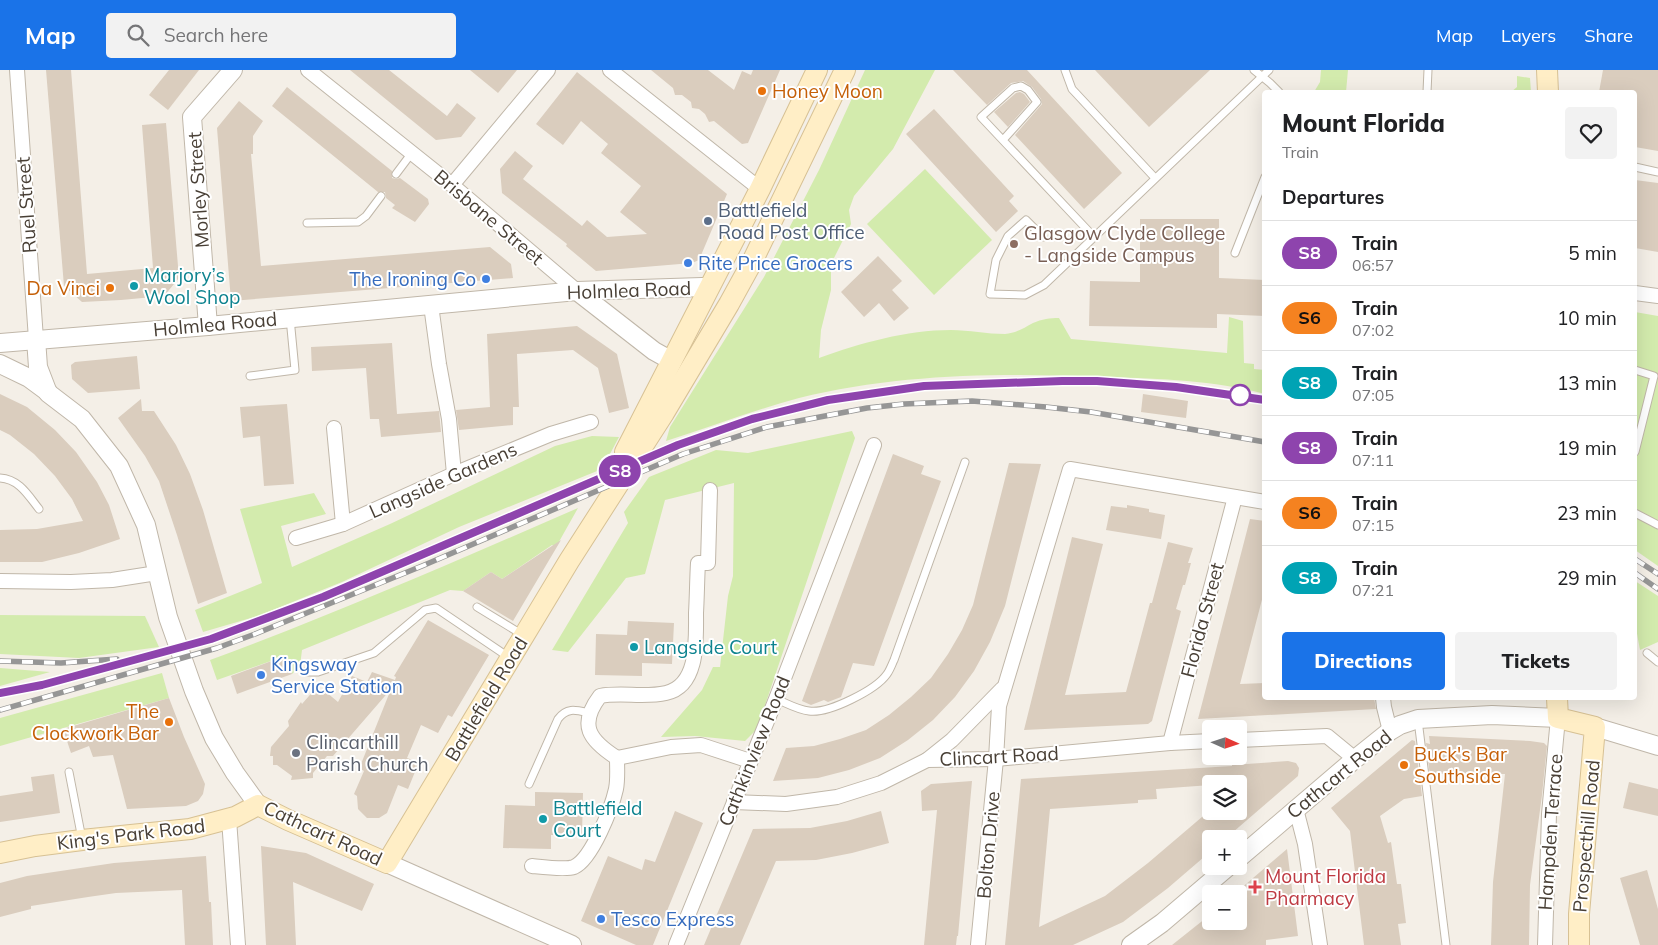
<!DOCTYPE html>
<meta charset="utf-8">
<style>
body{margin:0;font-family:Mulish,sans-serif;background:#f2f2f2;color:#202124;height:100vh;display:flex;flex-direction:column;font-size:19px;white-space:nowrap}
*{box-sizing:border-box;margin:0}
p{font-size:16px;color:#757577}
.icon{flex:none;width:28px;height:28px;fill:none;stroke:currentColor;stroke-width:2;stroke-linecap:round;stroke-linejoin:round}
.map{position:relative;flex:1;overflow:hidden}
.panel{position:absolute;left:1262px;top:20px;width:375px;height:610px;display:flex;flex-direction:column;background:#fff;border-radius:5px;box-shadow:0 5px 20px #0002}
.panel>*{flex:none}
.badge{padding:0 10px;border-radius:16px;font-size:18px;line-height:32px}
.needle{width:32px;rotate:93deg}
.buttons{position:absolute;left:1202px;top:650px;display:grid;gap:10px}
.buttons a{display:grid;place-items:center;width:45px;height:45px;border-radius:5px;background:#fff;box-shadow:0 5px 20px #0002;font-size:25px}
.map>.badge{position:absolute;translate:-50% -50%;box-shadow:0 0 0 2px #fff}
h2{padding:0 20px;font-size:19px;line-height:45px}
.round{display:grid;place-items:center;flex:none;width:52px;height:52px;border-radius:5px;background:#f2f2f2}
.summary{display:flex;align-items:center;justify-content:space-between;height:85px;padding:0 20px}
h1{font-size:24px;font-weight:800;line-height:38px}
.cta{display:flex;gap:10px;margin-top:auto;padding:10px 20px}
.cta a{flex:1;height:58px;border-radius:5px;background:#1a73e8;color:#fff;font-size:20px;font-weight:800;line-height:58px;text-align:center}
.cta a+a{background:#f2f2f2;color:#202124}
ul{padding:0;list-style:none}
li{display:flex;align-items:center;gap:15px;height:65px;padding:0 20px;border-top:1px solid #e0e0e0}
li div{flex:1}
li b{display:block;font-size:19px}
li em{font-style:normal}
li .badge{min-width:55px;font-weight:700;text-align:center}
header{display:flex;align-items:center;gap:30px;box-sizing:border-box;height:70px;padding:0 25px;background:#1a73e8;color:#fff}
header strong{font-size:24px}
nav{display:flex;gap:28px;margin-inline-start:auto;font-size:18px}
.search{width:350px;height:45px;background:#f2f2f2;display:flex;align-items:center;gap:12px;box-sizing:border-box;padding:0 18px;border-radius:5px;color:#757577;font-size:19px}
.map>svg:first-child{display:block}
.green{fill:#d3ebad}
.building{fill:#dacdbe;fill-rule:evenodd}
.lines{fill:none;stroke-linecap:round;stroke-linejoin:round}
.service-casing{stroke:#c0b7a9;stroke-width:9}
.minor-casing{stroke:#c0b7a9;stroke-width:16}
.tertiary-casing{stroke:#c0b7a9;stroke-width:20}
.secondary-casing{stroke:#d7c194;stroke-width:22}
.service{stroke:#fff;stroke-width:7}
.minor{stroke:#fff;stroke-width:14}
.tertiary{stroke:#fff;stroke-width:18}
.secondary{stroke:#ffeec6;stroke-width:20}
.rail-casing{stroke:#969696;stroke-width:5.5}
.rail{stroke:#fff;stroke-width:4;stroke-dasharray:11;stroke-linecap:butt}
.line-casing{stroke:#fff;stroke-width:11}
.line{stroke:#8e44ad;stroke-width:8}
.food-dot{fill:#e8710a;stroke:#fff;stroke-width:2}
.service-dot{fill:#5c6f8a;stroke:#fff;stroke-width:2}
.education-dot{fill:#8d6e63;stroke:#fff;stroke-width:2}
.shop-dot{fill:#3f7fe0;stroke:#fff;stroke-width:2}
.culture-dot{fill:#0f9aa8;stroke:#fff;stroke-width:2}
.stop-dot{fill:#fff;stroke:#8e44ad;stroke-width:2.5}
.worship-dot{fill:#6b7280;stroke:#fff;stroke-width:2}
.health-dot{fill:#e0444e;stroke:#fff;stroke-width:2}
.labels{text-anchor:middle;stroke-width:4;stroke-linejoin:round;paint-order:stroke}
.food-label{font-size:19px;fill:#c56008;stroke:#fff;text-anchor:start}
.street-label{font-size:19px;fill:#483f35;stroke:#fff}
.service-label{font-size:19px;fill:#4e5e75;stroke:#fff;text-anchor:start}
.education-label{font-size:19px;fill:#785e54;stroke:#fff;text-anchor:start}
.shop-label{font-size:19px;fill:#366cbe;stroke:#fff;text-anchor:start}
.culture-label{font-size:19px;fill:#0d838f;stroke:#fff;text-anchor:start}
.worship-label{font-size:19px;fill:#5b616d;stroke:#fff;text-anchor:start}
.health-label{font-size:19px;fill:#be3a42;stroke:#fff;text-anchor:start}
</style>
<header>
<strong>Map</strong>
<div class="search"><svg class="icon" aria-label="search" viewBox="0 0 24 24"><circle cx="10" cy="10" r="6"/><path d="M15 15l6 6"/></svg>Search here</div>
<nav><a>Map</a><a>Layers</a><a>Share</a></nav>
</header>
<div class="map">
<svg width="1658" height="875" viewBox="0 0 1658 875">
<rect width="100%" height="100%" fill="#f4efe7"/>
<g class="green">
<path d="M865,0H935L893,79L854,126L849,140L851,154L831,194V220L821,260L819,288C861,273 906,260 951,260C969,260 987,264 1005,264C1016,263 1024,258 1033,253C1042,249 1050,248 1059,248L1071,269L1227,283L1229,247L1243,251L1244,293L1254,294V299L1265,300V324C1213,310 1161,309 1108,307C1005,303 900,303 799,328C754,340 710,357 666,371L670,357L764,207L819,100Z"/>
<polygon points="1321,0 1348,0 1346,22 1314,22 1320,12"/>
<polygon points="1517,6 1530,8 1531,22 1511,22 1517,17"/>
<polygon points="925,99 992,170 934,225 867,154"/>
<polygon points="1635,242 1658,246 1658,496 1635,480"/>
<polygon points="852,361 855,368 757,659 745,671 695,666 661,667 702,620 713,597 720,597 728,526 733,506 734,413 665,430 645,504 626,508 568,582 552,580 628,453 624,442 649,407 716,380 748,383"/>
<polygon points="592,366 619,367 602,399 459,457 342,512 258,546 203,562 195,540 262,513 240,439 314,423 326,444 281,456 292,497 390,454 555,376"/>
<path d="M578,438L556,477L552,475L502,509L491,502L463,521L450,520L302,580L300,596L292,604L285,586L217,610L210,590C335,544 456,491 578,438Z"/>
<polygon points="1635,511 1658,526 1658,572 1640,580 1635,553"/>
<polygon points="0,545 145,546 159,577 79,588 0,584"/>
<polygon points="0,598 50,602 0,616"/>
<polygon points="162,603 169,628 0,676 0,648"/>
</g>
<g class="building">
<polygon points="46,0 71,0 87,204 153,198 142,55 166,53 179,208 164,226 121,230 82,232 64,216"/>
<polygon points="169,0 199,0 168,40 149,25"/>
<polygon points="350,0 389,0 447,46 457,33 476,48 461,67 436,70"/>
<polygon points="470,0 517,0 498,23"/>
<polygon points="651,0 708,0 734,20 742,1 751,5 753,0 780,0 748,73 742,74 714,51 709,52 705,44 699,39 692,38 691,32 682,25 675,25 673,18"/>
<polygon points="953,0 1027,0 1122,103 1084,139 1015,65 1042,34 1041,29 1032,17 1023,11 1011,13 987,35"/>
<polygon points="1095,0 1210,0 1149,57"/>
<polygon points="1603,0 1658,0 1658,81 1635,77 1635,22 1599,22"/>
<polygon points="577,2 727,124 699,190 692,193 596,201 566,176 567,174 502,123 500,99 515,81 533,96 523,109 582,156 587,150 607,167 647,164 620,142 641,116 601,83 608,74 581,51 563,75 536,54"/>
<polygon points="287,17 392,101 392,108 396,109 400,108 428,129 429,134 415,152 392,138 395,135 386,128 385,122 378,122 272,36"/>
<polygon points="1020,22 1024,24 1030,32 1008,57 994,42 1016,23"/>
<polygon points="239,31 263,51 253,66 253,84 251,84 261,196 490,177 511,194 513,208 231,231 217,58"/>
<polygon points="934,39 1014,126 1009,131 1018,141 996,162 906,64"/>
<polygon points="1635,110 1658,113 1658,182 1635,178"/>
<polygon points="1140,149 1219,149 1219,208 1265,210 1265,246 1217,244 1217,258 1089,256 1090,211 1140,212"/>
<polygon points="878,186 902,211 892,220 909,238 894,251 879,233 864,247 841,222"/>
<polygon points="577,256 617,284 629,338 609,343 598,298 573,280 517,284 519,337 513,337 513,355 459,360 456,340 490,337 487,264"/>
<polygon points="392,273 397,344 439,341 441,362 381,367 379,349 370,349 366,298 312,301 311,277"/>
<polygon points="137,286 140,319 88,323 72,309 71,295 75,292"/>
<polygon points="0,324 27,337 55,360 76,382 97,412 109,435 120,469 79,483 42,492 0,492 0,460 37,459 83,451 72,429 55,406 34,384 10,365 0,360"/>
<polygon points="1143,324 1188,331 1186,348 1141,342"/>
<polygon points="141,329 142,341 154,341 176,375 190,404 203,440 227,523 198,534 177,465 159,411 145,386 118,348"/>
<polygon points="287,334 294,414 264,416 260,366 243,368 240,337"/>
<polygon points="893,384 924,396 921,404 941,411 874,596 853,593 841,627 828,632 824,630 811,635 802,631"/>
<polygon points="1009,393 1041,394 1005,536 990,572 974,601 955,627 933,650 908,670 880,688 849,700 818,708 773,711 786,678 814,676 840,669 866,660 889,645 911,627 931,608 948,584 962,560 973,535"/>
<polygon points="1127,435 1149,439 1149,442 1165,445 1161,469 1106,460 1111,436 1127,438"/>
<polygon points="1250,449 1265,451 1265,518 1240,614 1265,613 1265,628 1374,628 1376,639 1198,649"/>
<polygon points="1072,467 1103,474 1065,625 1126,622 1150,533 1152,533 1168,472 1193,478 1188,493 1191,493 1185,515 1183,515 1176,539 1181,541 1152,651 1148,654 1024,660"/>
<polygon points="561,470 513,551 463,521 491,502 502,509"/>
<polygon points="428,550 489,585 452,647 448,645 438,663 421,655 407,688 419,692 408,719 398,715 387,743 379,748 367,748 358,739 357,726 354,724 364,701 361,699 361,694 391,619 333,686 327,686 313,703 313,708 291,710 292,706 277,695 273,695 273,686 270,686 271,677 289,656 288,651 301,632 302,634 315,619 323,625 326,622 338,632 352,606 367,612 372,602 395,610 396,607 394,606"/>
<polygon points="628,551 674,553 672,594 642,593 642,606 595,605 596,564 627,565"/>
<polygon points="285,586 292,604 237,624 231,606"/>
<polygon points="169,628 184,667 205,714 203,724 198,731 186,736 127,739 113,685 93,687 89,676 71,683 63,659"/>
<polygon points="1429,666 1530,671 1544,673 1547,676 1542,725 1530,815 1529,875 1491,875 1493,812 1505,704 1430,704 1430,706 1426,673 1430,674"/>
<polygon points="1412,670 1415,671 1422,726 1404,729 1380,746 1388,773 1391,772 1397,814 1401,814 1406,853 1398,854 1401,875 1364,875 1350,761 1331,738"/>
<path d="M1288,691L1296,693L1299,698L1298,706L1225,769H1211V781L1168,818L1123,852L1073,875H1005L1021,709L1232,696V695ZM1241,713L1239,716V741H1209L1148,793L1105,826L1039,857L1050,739L1138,733V730L1157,729L1156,719L1211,715V714Z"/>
<polygon points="54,704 60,743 0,752 0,726 33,721 31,707"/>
<polygon points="972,711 958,866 957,866 956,875 924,875 937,740 922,741 921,721 931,714"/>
<polygon points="1629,712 1658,719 1658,746 1623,738"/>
<polygon points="535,722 583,723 582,765 551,765 551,779 503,778 505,735 535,736"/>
<polygon points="675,741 703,753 653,875 636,875 581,851 608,786 642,800 645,789 655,792"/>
<polygon points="881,741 889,773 852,783 816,790 776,791 740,875 704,875 753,759 810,758 847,751"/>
<polygon points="261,776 306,783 374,814 362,841 293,812 296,875 266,875"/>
<polygon points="1287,779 1298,866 1266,870 1266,875 1172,875 1211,844 1211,851 1239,851 1239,820"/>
<polygon points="206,786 209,832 211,832 213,875 185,875 182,820 116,823 88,827 31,836 31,839 0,847 0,813 27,806 114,793"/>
<polygon points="1647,800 1658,839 1658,875 1640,875 1620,808"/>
</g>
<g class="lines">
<defs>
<g id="service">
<polyline points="1065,0 1072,19 1155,108"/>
<polyline points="1254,0 1270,13 1279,22"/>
<polyline points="1427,22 1428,0"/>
<polyline points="1003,70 1037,32 1028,20 1021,16 1013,18 981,47 1094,167"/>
<polyline points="1635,97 1658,102"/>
<polyline points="396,104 411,84"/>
<polyline points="307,153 358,152 366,146 381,126"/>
<polyline points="1043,167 1026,150 1008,166 996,190 990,224 1025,225 1044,215 1269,0"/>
<polyline points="1235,183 1265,107"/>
<polyline points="1635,300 1654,306 1635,382"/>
<polyline points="250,306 295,300 290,248"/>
<path d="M0,408C19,409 28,425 39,439"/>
<polyline points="1635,443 1658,455"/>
<polyline points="477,537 523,565"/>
<polyline points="1647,583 1658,592"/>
<polyline points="305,602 318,602 374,583 425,540 436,538 510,588"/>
<path d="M776,629C786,633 798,640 809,641C828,644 876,620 887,604C890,600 892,594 894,590L965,392"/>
<polyline points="1418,650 1446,875"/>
<polyline points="69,702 82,769"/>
<path d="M529,714L558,649C567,637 576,640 589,643"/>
</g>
<g id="minor">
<polyline points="17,0 36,269"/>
<polyline points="308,0 452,115 577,221"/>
<polyline points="610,0 760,119"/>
<polyline points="452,115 548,0"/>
<polyline points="1635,223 1658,226"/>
<polyline points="431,235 439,294 449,349 454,404"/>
<polyline points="334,358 343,454"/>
<polyline points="296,468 343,454 454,404 551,364 591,352"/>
<polyline points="0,511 71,512 112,510 157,503"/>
<polyline points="1383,628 1384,637 1390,661"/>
<polyline points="1239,670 1327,666 1355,689"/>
<polyline points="1170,673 1235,427"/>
<polyline points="617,688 671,677 701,675 750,691"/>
<polyline points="927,690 952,670 1002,619"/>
<polyline points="734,732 786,734 837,727 881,713 927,690 996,689 1170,673 1211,671"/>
<polyline points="1296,739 1305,774 1320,875"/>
<polyline points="229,749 238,875"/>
<path d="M532,796C542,797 566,800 574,797C592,789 612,737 616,719C618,709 617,698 617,688C589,670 578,655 600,626C622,622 644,628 666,623C699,616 696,569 696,543C697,526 697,510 698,493H708L710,420"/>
<polyline points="676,875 776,629 874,375"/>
<polyline points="978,875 996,689 999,636 1070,399 1265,432"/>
<polyline points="1545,875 1549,744 1558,648"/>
</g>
<g id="tertiary">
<polyline points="577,221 654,281 672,291"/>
<polyline points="208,256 192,47 233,0"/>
<polyline points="36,269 38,297 48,323 82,349 119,396 146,455 168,547 194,621 214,668 235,703 258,735"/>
<polyline points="0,273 208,256 577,221 702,217 708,219"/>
<polyline points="0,294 29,308 48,322"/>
<polyline points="1595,657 1658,676"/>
<polyline points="1239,788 1355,689 1390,661 1400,655 1418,649 1492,645 1558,648"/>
<polyline points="387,793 572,875"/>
<polyline points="1131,875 1162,853 1229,796"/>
</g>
<g id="secondary">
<polyline points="1547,0 1548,22"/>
<polyline points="625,382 760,119 817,0"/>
<polyline points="1557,628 1558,648 1595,657 1579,844 1579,875"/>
<polyline points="0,783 35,776 82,770 190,759 235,747 258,735 288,750 387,793 569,491 664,343 729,234 751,194 845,0"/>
</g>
</defs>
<use href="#service" class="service-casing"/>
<use href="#minor" class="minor-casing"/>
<use href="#tertiary" class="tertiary-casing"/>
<use href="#secondary" class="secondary-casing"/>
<use href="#service" class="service"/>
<use href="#minor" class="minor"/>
<use href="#tertiary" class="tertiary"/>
<use href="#secondary" class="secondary"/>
<defs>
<g id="rail">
<polyline points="1635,489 1658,504"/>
<polyline points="1635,503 1658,519"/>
<polyline points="0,591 61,593 117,589"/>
<polyline points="0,623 42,615 211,569 323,527 678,375 752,349 828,330 924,316 1062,311 1159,315 1194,319 1265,330"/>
<polyline points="0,640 217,578 255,564 422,496 683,384 767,357 867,338 904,334 972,331 1046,337 1091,342 1265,372"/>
</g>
</defs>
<use href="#rail" class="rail-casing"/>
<use href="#rail" class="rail"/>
</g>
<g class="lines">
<defs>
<polyline id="line" points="0,623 42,615 211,569 323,527 678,375 752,349 828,330 924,316 1062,311 1097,311 1176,317 1265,330"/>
</defs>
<use href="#line" class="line-casing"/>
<use href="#line" class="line"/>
</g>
<g class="food-dot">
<circle cx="762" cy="21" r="5"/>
<circle cx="110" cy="218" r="5"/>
<circle cx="169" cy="652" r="5"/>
<circle cx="1404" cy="695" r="5"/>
</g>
<circle class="service-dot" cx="708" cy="151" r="5"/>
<circle class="education-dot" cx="1014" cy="174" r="5"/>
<g class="shop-dot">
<circle cx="688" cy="193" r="5"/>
<circle cx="486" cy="209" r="5"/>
<circle cx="261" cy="605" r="5"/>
<circle cx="601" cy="849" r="5"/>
</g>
<g class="culture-dot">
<circle cx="134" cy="216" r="5"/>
<circle cx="634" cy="577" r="5"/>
<circle cx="543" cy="749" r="5"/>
</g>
<circle class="stop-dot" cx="1240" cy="325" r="10"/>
<circle class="worship-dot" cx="296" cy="683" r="5"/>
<path class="health-dot" d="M1252.5 809.5h5v5h5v5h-5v5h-5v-5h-5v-5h5z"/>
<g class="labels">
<g class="food-label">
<text x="772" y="28">Honey Moon</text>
<text x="100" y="225" text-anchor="end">Da Vinci</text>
<text x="159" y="648" text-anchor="end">The<tspan x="159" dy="22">Clockwork Bar</tspan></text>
<text x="1414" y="691">Buck's Bar<tspan x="1414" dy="22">Southside</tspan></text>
</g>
<g class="street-label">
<text transform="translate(198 120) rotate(-94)" y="7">Morley Street</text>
<text transform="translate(26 135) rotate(-94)" y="7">Ruel Street</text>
<text transform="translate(489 147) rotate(40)" y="7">Brisbane Street</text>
<text transform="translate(629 220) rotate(-2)" y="7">Holmlea Road</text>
<text transform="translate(215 254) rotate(-5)" y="7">Holmlea Road</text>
<text transform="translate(443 410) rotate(-24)" y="7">Langside Gardens</text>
<text transform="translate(1202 550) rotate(-75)" y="7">Florida Street</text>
<text transform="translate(486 629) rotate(-59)" y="7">Battlefield Road</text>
<text transform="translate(754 681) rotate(-68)" y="7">Cathkinview Road</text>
<text transform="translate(999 686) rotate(-3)" y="7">Clincart Road</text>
<text transform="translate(1339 704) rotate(-39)" y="7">Cathcart Road</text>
<text transform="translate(1550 762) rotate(-86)" y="7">Hampden Terrace</text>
<text transform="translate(323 763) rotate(25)" y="7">Cathcart Road</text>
<text transform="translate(131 764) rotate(-7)" y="7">King's Park Road</text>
<text transform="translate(1586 766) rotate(-85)" y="7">Prospecthill Road</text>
<text transform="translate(988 775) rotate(-85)" y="7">Bolton Drive</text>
</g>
<g class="service-label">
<text x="718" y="147">Battlefield<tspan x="718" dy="22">Road Post Office</tspan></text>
</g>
<g class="education-label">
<text x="1024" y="170">Glasgow Clyde College<tspan x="1024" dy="22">- Langside Campus</tspan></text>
</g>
<g class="shop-label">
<text x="698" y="200">Rite Price Grocers</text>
<text x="476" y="216" text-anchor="end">The Ironing Co</text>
<text x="271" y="601">Kingsway<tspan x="271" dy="22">Service Station</tspan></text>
<text x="611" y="856">Tesco Express</text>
</g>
<g class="culture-label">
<text x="144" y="212">Marjory’s<tspan x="144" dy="22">Wool Shop</tspan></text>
<text x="644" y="584">Langside Court</text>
<text x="553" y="745">Battlefield<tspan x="553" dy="22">Court</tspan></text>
</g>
<g class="worship-label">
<text x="306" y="679">Clincarthill<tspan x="306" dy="22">Parish Church</tspan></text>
</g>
<g class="health-label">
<text x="1265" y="813">Mount Florida<tspan x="1265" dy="22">Pharmacy</tspan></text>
</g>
</g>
</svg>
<div class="buttons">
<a><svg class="needle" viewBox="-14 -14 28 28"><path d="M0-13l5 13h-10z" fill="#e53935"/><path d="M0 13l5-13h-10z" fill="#757577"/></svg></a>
<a><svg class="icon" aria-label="layers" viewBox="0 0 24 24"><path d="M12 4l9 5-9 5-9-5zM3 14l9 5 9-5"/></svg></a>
<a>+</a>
<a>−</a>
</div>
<b class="badge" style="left:620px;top:401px;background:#8e44ad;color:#fff">S8</b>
<section class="panel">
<div class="summary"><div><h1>Mount Florida</h1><p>Train</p></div><a class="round"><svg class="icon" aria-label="heart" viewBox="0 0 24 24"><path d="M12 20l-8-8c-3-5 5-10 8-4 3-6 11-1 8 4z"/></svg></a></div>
<h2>Departures</h2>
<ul>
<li><span class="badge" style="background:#8e44ad;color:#fff">S8</span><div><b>Train</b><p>06:57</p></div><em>5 min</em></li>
<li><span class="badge" style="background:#f58220;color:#111">S6</span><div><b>Train</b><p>07:02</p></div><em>10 min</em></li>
<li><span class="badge" style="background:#00a3b4;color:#fff">S8</span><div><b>Train</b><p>07:05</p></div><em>13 min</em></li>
<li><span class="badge" style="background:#8e44ad;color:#fff">S8</span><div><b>Train</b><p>07:11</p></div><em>19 min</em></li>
<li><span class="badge" style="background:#f58220;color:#111">S6</span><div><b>Train</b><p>07:15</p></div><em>23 min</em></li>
<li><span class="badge" style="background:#00a3b4;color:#fff">S8</span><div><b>Train</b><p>07:21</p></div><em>29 min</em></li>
</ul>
<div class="cta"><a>Directions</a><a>Tickets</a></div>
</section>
</div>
